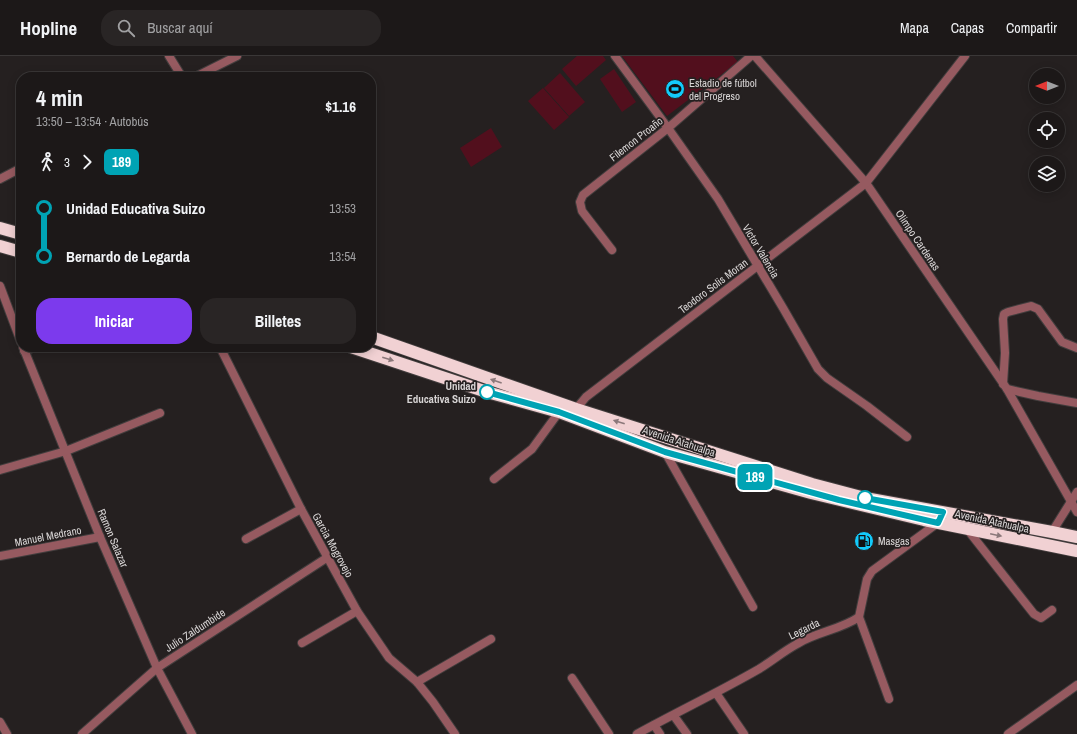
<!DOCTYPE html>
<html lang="es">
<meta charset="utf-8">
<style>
body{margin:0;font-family:"Archivo Narrow",sans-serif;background:#292525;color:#f1f3f6;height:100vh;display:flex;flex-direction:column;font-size:15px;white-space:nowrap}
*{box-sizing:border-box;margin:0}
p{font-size:13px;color:#a0a0a2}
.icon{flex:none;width:22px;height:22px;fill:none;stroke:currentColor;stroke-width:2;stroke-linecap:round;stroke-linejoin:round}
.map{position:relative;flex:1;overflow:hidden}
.details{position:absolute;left:16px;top:16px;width:360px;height:280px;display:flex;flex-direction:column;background:#1c1818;border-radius:16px;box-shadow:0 2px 10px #0003,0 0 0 1px #3a3737}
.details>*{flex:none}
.badge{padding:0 8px;border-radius:6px;font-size:14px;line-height:26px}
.needle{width:26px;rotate:270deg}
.tools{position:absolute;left:1029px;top:12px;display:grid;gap:8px}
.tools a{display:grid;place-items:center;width:36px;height:36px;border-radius:50%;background:#1c1818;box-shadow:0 2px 10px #0003,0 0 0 1px #3a3737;font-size:20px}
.map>.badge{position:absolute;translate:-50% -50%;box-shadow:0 0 0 2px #fff}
.legs{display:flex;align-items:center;gap:6px;height:44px;padding:0 20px;font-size:13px}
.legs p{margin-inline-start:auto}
.headline{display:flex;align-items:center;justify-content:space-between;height:68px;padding:0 20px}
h1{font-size:22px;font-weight:700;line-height:30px}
.cta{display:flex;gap:8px;margin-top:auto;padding:8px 20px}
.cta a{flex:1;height:46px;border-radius:16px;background:#7c3aed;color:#fff;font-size:16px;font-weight:700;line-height:46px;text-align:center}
.cta a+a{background:#292525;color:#f1f3f6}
ul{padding:0 20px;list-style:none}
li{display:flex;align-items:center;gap:14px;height:48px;font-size:15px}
li i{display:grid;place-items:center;width:6px;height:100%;margin:0 5px;background:currentColor}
li i::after{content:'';width:10px;height:10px;margin:-5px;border:3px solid;border-radius:50%;background:#1c1818}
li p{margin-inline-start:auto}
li:first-child i{background:linear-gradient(#0000 50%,currentColor 0)}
li:last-child i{background:linear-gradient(currentColor 50%,#0000 0)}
header{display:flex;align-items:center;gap:24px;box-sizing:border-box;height:56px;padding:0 20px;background:#1c1818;border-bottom:1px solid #3a3737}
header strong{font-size:19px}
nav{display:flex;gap:22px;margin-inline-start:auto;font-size:14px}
.search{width:280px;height:36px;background:#292525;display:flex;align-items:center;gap:10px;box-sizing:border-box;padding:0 14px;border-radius:16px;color:#a0a0a2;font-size:15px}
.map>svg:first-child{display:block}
.green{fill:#520f1d}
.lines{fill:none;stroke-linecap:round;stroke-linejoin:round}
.street-casing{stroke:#423d3d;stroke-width:10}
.highway-casing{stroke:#423d3d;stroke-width:14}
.street{stroke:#965a60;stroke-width:8}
.highway{stroke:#f1d1d3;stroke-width:12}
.oneway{fill:#8b787a}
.line-1-casing{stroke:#fff;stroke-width:9}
.line-1{stroke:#00a3b4;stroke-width:6}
.stop-1-dot{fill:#fff;stroke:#00a3b4;stroke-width:2}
.labels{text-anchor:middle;stroke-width:3.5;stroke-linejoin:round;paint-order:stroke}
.poi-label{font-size:11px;fill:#d8d5d5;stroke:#252020;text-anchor:start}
.street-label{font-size:11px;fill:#d8d5d5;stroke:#252020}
.stop-label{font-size:11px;font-weight:bold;fill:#d8d5d5;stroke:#252020;text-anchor:end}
</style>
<header>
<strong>Hopline</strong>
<div class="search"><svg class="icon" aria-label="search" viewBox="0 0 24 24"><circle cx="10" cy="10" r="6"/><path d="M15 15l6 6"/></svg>Buscar aquí</div>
<nav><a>Mapa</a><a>Capas</a><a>Compartir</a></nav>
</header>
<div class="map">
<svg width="1077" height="678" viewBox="0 0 1077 678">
<rect width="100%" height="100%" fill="#252020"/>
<g class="green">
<polygon points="577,0 603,0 606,4 576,30 562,13"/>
<polygon points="622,0 733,0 738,6 667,60"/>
<polygon points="614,13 636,46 622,56 600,23"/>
<polygon points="560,17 585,46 569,60 544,32"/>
<polygon points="543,32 569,61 554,74 528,45"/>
<polygon points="491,72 502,91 471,111 460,92"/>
</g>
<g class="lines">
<defs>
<g id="street">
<polyline points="169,0 182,21"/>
<polyline points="615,0 668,72 718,143 783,252 818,313 827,322 867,350 907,381"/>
<polyline points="755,0 866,127 1007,333 1038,340 1077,347"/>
<polyline points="195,21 237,0"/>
<polyline points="0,123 21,112"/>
<polyline points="612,194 582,155 580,146 583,139 668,72 751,0"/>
<polyline points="0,230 21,286"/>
<polyline points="23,291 100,481 157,612 192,678"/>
<polyline points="220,291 301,453 357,555 389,602 417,626 433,646 455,678"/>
<polyline points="24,295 35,291"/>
<polyline points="1003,328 1005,297 1003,263 1004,258 1008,256 1031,250 1038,253 1062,286 1077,292"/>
<polyline points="1007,333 1077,456"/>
<polyline points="576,353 586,341 866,127 965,0"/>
<polyline points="665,396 753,551"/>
<polyline points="0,414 66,395 160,357"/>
<polyline points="494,423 532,393 559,356"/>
<polyline points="967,473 1034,558 1041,562 1052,554"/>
<polyline points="1052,476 1077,436"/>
<polyline points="246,483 301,453"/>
<polyline points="0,500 100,481"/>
<polyline points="859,561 889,643"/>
<polyline points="302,587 357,555"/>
<polyline points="572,622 609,678"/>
<polyline points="417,626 491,583"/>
<polyline points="716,637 744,678"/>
<polyline points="674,660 687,678"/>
<polyline points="0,666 7,678"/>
<polyline points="654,669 660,678"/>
<polyline points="82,678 157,612 328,501"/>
<path d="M637,678C677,656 719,636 759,613C772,605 784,595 797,588C816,576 840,574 859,561L867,523L872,515L939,466"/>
<polyline points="1008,678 1077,629"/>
</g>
<g id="highway">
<polyline points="0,172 21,178"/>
<polyline points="0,190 21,196"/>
<polyline points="371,281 576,353 812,428 865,442 1052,476 1077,481"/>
<polyline points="351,291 487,336 559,356 665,396 811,437 924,464 1077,495"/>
</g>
</defs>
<use href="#street" class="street-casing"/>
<use href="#highway" class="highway-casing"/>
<use href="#street" class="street"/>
<use href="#highway" class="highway"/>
</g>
<defs><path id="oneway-solid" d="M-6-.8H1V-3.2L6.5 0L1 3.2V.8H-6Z"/></defs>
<g class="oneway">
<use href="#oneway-solid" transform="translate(388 303) rotate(17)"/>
<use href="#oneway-solid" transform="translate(496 325) rotate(-161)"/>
<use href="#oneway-solid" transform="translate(619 366) rotate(-162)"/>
<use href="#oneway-solid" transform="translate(996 479) rotate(12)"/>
</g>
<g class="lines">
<defs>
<polyline id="line-1" points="487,336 559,356 665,396 839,444 938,467 943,456 865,442"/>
</defs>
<use href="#line-1" class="line-1-casing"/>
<use href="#line-1" class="line-1"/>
</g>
<defs>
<symbol id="stadium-disc" viewBox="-11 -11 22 22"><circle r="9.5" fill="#13cafb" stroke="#252020"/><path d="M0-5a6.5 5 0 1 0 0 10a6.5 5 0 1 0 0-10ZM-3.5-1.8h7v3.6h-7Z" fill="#111"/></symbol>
<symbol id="fuel-disc" viewBox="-11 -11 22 22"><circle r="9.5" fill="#13cafb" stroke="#252020"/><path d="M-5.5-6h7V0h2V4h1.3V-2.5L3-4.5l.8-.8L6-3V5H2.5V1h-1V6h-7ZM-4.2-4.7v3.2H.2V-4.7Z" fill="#111"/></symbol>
</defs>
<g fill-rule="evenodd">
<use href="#stadium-disc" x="664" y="22" width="22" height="22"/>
<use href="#fuel-disc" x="853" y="474" width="22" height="22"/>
</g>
<g class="stop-1-dot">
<circle cx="487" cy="336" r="7"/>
<circle cx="865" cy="442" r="7"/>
</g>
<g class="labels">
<g class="poi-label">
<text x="689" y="31">Estadio de fútbol<tspan x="689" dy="13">del Progreso</tspan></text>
<text x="878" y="489">Masgas</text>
</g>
<g class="street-label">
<text transform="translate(636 83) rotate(-38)" y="4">Filemon Proaño</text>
<text transform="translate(918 184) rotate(56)" y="4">Olimpo Cardenas</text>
<text transform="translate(761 195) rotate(59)" y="4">Victor Valencia</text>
<text transform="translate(713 230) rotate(-37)" y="4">Teodoro Solis Moran</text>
<text transform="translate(679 385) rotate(18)" y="4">Avenida Atahualpa</text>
<text transform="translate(992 465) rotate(12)" y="4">Avenida Atahualpa</text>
<text transform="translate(48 480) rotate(-11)" y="4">Manuel Medrano</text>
<text transform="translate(113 482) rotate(67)" y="4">Ramon Salazar</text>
<text transform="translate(333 489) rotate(61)" y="4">Garcia Mogrovejo</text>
<text transform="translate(804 573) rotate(-26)" y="4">Legarda</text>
<text transform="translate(195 574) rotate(-33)" y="4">Julio Zaldumbide</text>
</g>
<g class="stop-label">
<text x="476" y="334">Unidad<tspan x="476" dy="13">Educativa Suizo</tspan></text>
</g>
</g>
</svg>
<div class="tools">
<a><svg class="needle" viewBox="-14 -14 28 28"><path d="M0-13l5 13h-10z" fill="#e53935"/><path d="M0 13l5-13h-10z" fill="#a0a0a2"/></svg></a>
<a><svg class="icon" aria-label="locate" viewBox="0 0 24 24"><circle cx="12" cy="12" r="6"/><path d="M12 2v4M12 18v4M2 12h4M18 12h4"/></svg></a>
<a><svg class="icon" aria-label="layers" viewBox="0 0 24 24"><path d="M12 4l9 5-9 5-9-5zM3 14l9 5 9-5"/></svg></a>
</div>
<b class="badge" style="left:755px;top:421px;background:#00a3b4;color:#fff">189</b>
<section class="details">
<div class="headline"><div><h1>4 min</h1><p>13:50 – 13:54 · Autobús</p></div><b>$1.16</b></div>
<div class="legs"><svg class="icon" aria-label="walk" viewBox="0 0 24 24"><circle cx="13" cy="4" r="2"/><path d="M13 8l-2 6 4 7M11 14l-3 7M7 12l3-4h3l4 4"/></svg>3<svg class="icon" aria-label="forward" viewBox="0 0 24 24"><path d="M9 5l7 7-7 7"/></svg><b class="badge" style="background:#00a3b4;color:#fff">189</b></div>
<ul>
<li><i style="color:#00a3b4"></i><b>Unidad Educativa Suizo</b><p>13:53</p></li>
<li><i style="color:#00a3b4"></i><b>Bernardo de Legarda</b><p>13:54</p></li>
</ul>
<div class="cta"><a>Iniciar</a><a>Billetes</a></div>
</section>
</div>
